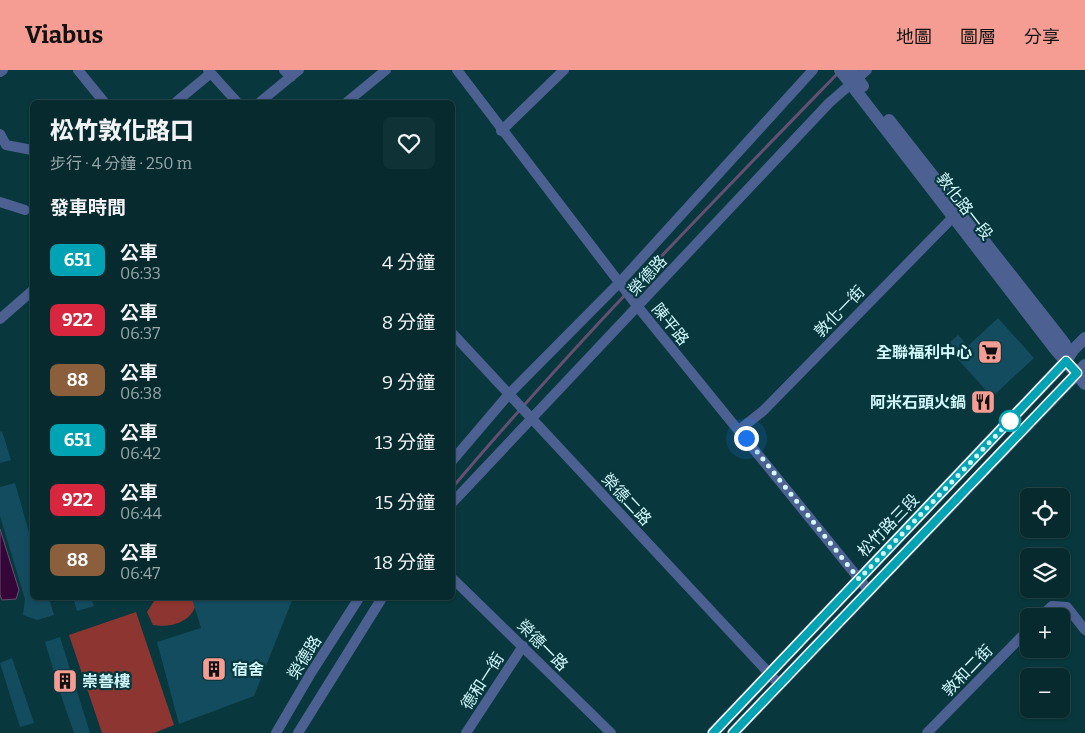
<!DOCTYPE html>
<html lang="zh-TW">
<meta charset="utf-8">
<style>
body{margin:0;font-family:Bitter,"Noto Sans TC",serif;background:#0f3236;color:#f1f3f6;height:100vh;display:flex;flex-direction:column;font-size:19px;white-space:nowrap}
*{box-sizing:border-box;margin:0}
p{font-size:16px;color:#98a7aa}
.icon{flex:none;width:28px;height:28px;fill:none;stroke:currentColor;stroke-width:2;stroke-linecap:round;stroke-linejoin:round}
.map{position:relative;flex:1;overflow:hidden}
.details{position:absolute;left:30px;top:30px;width:425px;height:500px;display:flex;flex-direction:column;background:#062a2e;border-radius:8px;box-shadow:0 1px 4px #0004,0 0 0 1px #27464a}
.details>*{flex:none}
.badge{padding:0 10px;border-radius:8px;font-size:18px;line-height:32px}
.tools{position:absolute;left:1020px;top:418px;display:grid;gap:10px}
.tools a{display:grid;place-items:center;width:50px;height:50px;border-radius:8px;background:#062a2e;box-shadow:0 1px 4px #0004,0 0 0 1px #27464a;font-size:25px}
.you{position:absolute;width:25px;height:25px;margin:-12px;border:4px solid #fff;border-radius:50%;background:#1a73e8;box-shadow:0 0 0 8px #1a73e833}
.map>.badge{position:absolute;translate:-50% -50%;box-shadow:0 0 0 2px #fff}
h2{padding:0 20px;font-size:19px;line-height:45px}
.round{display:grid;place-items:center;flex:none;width:52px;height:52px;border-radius:8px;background:#0f3236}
.summary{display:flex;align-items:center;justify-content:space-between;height:85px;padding:0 20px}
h1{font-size:24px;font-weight:800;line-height:38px}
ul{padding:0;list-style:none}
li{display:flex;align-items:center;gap:15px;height:60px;padding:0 20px}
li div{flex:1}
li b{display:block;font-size:19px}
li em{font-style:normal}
li .badge{min-width:55px;font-weight:700;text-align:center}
header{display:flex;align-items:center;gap:30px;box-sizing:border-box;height:70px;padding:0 25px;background:#f59c93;color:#111}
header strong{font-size:24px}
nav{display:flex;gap:28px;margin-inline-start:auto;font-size:18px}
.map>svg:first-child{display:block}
.green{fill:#8d3530}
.water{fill:#360638;stroke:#654f73}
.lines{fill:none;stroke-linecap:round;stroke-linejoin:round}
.stream{stroke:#654f73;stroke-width:3}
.building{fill:#134c5f}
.minor{stroke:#4c6192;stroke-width:10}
.tertiary{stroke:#4c6192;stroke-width:12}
.line-casing{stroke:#fff;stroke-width:11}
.line{stroke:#00a3b4;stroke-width:8}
.walk{stroke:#d2f9fe;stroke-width:5;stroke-dasharray:0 9}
.stop-dot{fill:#fff;stroke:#00a3b4;stroke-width:2.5}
.labels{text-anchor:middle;stroke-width:4.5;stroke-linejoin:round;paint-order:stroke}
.street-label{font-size:16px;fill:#d2f9fe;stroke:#08383d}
.poi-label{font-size:16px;font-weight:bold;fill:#d2f9fe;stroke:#08383d;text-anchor:end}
</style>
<header>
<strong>Viabus</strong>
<nav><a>地圖</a><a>圖層</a><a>分享</a></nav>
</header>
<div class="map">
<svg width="1085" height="663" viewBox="0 0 1085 663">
<rect width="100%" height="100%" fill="#08383d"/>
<g class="green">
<path d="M156,528H192L195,537C189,553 169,558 153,555L147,542Z"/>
<polygon points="136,542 174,655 154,663 102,663 69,565"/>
</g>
<polygon class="water" points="0,459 19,520 16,529 2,530 0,525"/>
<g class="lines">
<path class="stream" d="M452,418C574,274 707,138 839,2"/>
</g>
<g class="building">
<polygon points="998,248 1034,288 992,327 946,276 958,265 968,276"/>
<polygon points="2,361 11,390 0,393 0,362"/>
<polygon points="15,413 32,473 32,528 49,528 54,545 37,550 23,545 25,529 0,446 0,417"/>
<polygon points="73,528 91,528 94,536 77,541"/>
<polygon points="192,528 293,528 254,626 179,654 157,572 201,558"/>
<polygon points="60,567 90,663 74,663 64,634 45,572"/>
<polygon points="12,588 34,653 20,657 0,593"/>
</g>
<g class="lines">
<g class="minor">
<polyline points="78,0 104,32"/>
<polyline points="208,0 237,32"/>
<polyline points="284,0 291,7"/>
<polyline points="457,0 638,237 869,521"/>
<polyline points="0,2 3,0"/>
<polyline points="176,32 211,3"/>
<polyline points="260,32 299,0"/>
<polyline points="347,32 386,0"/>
<polyline points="501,61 564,0"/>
<polyline points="0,64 6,75 32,80"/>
<polyline points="0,132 25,140"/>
<polyline points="0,249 32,221"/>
<polyline points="452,263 780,615"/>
<polyline points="739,360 763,341 958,142"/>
<polyline points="452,391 509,324 619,213 813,0"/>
<polyline points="452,433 829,33 867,0"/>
<polyline points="452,508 611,663"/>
<polyline points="1041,546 1052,536 1067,537 1085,560"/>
<polyline points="276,663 311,603 359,528"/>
<polyline points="298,663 382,528"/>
<polyline points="466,663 523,576"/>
<polyline points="927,663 1029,559"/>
</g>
<g class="tertiary">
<polyline points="840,0 1055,279 1085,314"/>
<polyline points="851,0 863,16"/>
<polyline points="889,50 1062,270 1065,274 1066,291"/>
<polyline points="713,663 1066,291 1073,280 1085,268"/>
<polyline points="733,663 1085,295"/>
</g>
</g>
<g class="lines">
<defs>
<polyline id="line" points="713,663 1066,291 1077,303 733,663"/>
</defs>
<use href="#line" class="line-casing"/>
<use href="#line" class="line"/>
<polyline class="walk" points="746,368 859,509 1010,351"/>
</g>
<defs>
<symbol id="supermarket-square" viewBox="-11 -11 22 22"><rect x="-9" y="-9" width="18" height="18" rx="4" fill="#f59c93" stroke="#08383d"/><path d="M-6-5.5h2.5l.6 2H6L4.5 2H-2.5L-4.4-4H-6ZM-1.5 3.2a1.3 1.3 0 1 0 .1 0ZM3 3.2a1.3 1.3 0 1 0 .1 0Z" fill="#111"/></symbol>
<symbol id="restaurant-square" viewBox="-11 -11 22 22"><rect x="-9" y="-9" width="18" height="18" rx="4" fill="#f59c93" stroke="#08383d"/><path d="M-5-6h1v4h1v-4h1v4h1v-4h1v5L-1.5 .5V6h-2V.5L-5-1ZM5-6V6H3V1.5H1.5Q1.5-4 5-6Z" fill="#111"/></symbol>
<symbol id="building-square" viewBox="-11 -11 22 22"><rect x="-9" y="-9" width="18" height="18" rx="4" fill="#f59c93" stroke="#08383d"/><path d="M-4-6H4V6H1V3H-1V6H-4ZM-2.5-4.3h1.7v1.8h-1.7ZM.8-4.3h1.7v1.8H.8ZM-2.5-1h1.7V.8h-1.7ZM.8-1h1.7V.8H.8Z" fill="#111"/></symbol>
</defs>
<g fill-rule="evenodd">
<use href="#supermarket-square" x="976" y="268" width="28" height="28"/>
<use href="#restaurant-square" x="969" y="318" width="28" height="28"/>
<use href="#building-square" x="200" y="585" width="28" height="28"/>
<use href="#building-square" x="51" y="597" width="28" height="28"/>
</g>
<circle class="stop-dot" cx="1010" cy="351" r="10"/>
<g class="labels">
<g class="street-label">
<text transform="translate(965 136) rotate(52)" y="6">敦化路一段</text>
<text transform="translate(647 205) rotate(-47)" y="6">榮德路</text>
<text transform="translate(839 241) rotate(-46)" y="6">敦化一街</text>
<text transform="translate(671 254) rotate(51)" y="6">陳平路</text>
<text transform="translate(627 429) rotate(47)" y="6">榮德二路</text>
<text transform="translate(888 455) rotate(-46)" y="6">松竹路三段</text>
<text transform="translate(543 575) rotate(45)" y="6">榮德一路</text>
<text transform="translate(304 587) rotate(-58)" y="6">榮德路</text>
<text transform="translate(967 600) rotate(-46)" y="6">敦和二街</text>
<text transform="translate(482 611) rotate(-57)" y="6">德和一街</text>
</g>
<g class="poi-label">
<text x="972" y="288">全聯福利中心</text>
<text x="966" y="338">阿米石頭火鍋</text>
<text x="232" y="605" text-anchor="start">宿舍</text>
<text x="82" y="617" text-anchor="start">崇善樓</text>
</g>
</g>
</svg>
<div class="tools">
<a><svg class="icon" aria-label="locate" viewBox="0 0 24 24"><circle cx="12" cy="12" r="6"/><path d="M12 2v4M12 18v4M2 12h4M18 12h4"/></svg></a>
<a><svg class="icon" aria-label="layers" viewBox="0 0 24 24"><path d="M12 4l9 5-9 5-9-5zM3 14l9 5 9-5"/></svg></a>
<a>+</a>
<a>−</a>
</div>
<div class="you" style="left:746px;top:368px"></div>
<section class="details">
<div class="summary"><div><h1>松竹敦化路口</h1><p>步行 · 4 分鐘 · 250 m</p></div><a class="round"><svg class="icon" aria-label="heart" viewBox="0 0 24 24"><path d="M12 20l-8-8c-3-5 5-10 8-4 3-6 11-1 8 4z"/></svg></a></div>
<h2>發車時間</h2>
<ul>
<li><span class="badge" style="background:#00a3b4;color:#fff">651</span><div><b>公車</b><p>06:33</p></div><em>4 分鐘</em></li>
<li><span class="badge" style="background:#d7263d;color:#fff">922</span><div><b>公車</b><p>06:37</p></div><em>8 分鐘</em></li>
<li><span class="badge" style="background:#8b5e3c;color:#fff">88</span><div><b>公車</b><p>06:38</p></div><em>9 分鐘</em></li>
<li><span class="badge" style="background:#00a3b4;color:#fff">651</span><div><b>公車</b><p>06:42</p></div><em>13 分鐘</em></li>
<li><span class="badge" style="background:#d7263d;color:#fff">922</span><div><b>公車</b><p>06:44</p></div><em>15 分鐘</em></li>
<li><span class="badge" style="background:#8b5e3c;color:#fff">88</span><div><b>公車</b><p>06:47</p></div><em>18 分鐘</em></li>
</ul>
</section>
</div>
